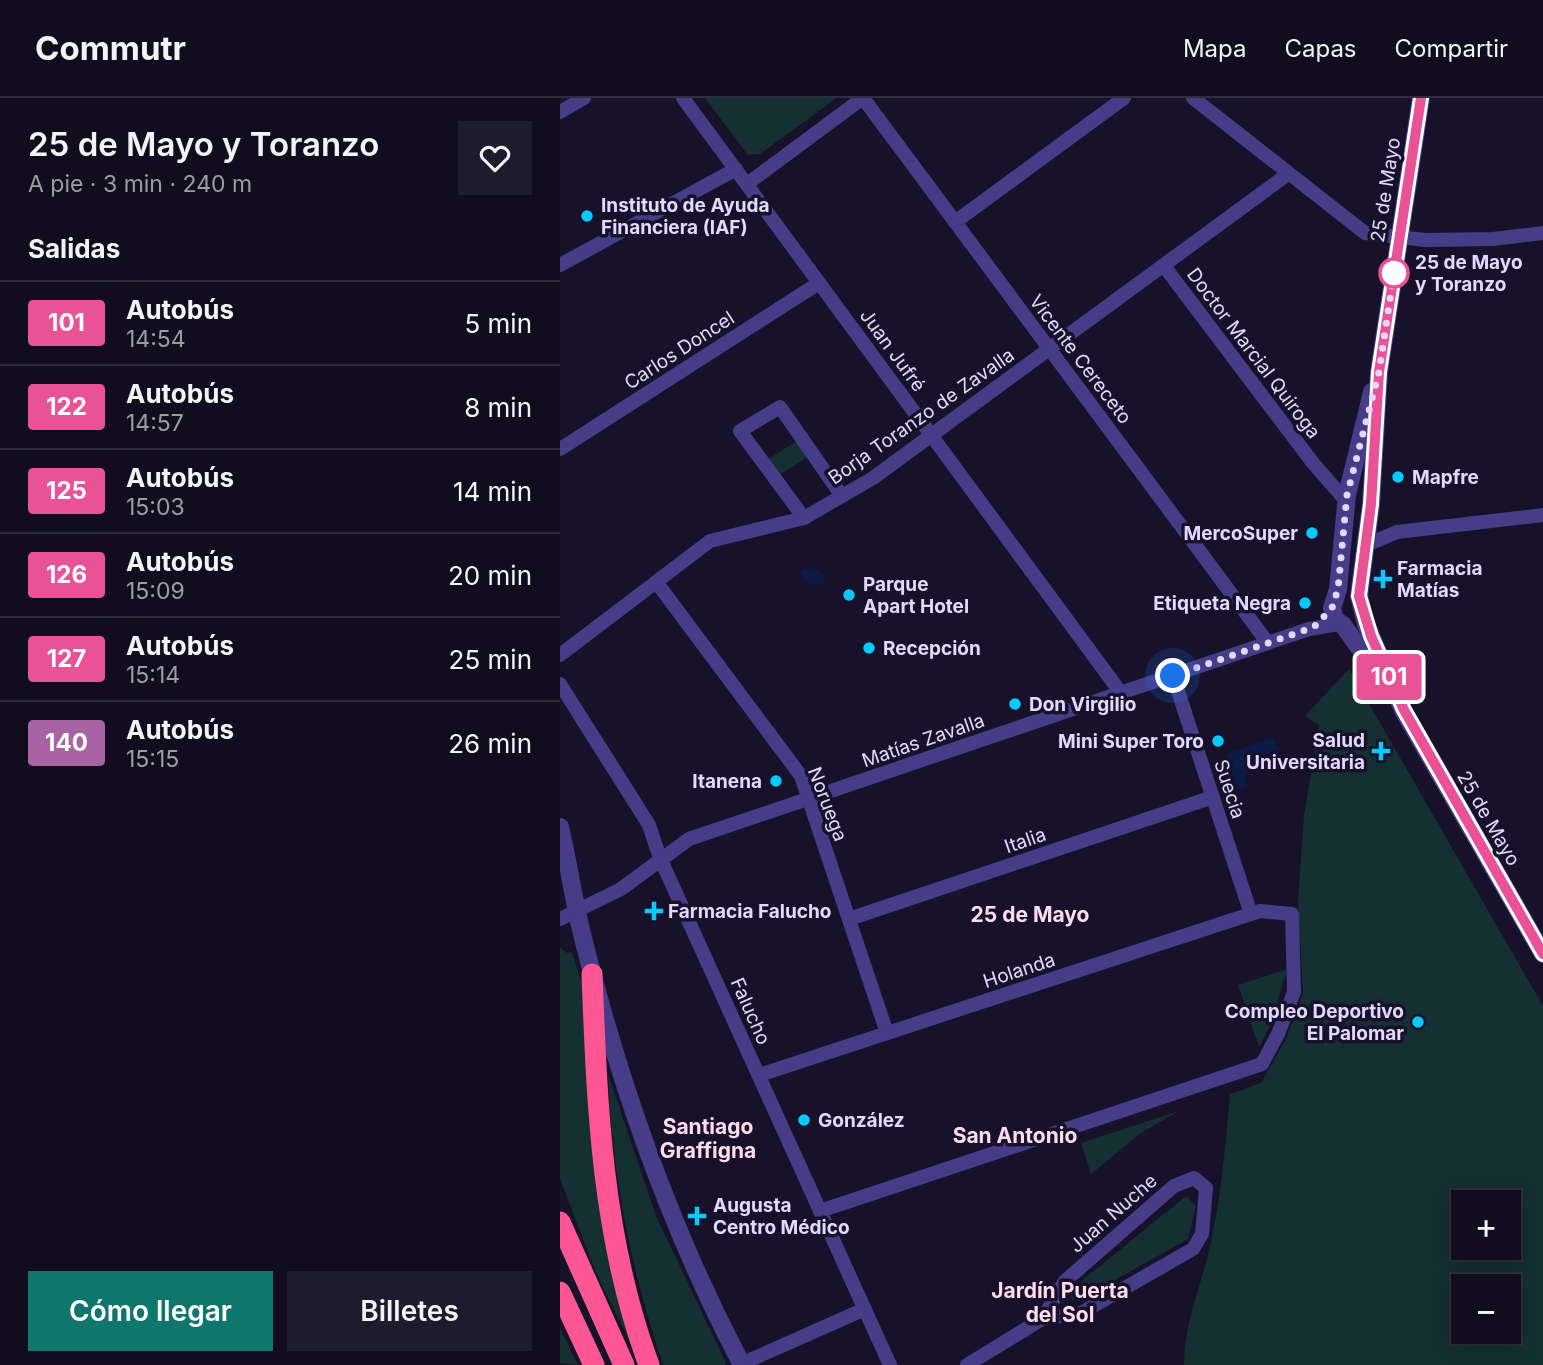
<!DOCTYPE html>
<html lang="es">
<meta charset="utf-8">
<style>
body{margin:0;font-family:Inter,sans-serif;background:#1e1b2c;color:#f1f3f6;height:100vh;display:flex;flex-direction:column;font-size:26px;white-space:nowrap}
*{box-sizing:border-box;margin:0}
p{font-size:23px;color:#9c9ca4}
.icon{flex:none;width:38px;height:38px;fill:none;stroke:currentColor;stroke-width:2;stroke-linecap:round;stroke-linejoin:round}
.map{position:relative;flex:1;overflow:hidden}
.details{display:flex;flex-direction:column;background:#110d1f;width:560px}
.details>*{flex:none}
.badge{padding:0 14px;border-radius:5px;font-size:24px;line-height:46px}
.buttons{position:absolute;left:891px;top:1092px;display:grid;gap:14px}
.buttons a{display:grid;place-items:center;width:70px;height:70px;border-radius:0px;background:#110d1f;box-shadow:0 4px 18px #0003,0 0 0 2px #302d3d;font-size:35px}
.you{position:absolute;width:35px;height:35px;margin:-18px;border:5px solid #fff;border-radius:50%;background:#1a73e8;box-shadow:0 0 0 10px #1a73e833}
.map>.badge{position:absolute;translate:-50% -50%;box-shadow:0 0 0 4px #fff}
h2{padding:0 28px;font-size:26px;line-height:63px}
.round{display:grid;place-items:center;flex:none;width:74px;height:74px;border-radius:0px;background:#1e1b2c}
.headline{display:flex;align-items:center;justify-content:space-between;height:119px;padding:0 28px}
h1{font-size:33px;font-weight:600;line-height:52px}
.primary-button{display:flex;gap:14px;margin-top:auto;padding:14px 28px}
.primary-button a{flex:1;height:80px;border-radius:0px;background:#0f766e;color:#fff;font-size:28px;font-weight:600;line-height:80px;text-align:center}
.primary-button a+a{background:#1e1b2c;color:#f1f3f6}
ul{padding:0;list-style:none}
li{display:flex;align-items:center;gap:21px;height:84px;padding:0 28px;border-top:2px solid #302d3d}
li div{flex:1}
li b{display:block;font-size:26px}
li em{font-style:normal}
li .badge{min-width:77px;font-weight:700;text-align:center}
header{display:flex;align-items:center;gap:42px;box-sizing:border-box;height:98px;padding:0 35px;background:#110d1f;border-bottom:2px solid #302d3d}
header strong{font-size:33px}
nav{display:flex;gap:38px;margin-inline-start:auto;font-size:24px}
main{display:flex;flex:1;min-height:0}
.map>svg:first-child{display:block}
.green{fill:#143033;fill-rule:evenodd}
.water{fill:#0b1b47}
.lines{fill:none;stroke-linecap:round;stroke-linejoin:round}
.minor{stroke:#473c87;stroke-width:14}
.tertiary{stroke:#473c87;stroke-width:18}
.motorway{stroke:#fd5694;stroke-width:21}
.line-casing{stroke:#fff;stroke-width:16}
.line{stroke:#e95297;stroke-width:10}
.walk{stroke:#e1d9fe;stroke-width:7;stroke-dasharray:0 12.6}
.poi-dot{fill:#08c9fb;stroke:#171129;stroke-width:2.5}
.stop-dot{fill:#fff;stroke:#e95297;stroke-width:3.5}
.labels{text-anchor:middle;stroke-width:7;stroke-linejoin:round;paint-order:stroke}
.street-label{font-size:19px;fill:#e1d9fe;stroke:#171129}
.poi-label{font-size:19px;font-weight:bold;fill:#e1d9fe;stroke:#171129;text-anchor:start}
.stop-label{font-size:19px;font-weight:bold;fill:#e1d9fe;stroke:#171129;text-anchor:start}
.neighbourhood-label{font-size:21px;font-weight:bold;fill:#fedbee;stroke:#171129}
</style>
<header>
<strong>Commutr</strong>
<nav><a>Mapa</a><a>Capas</a><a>Compartir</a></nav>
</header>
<main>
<section class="details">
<div class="headline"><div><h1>25 de Mayo y Toranzo</h1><p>A pie · 3 min · 240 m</p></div><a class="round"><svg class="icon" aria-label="heart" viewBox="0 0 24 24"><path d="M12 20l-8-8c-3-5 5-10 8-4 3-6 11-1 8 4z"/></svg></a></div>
<h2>Salidas</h2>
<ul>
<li><span class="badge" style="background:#e95297;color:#fff">101</span><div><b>Autobús</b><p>14:54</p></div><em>5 min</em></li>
<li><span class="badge" style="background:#e95297;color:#fff">122</span><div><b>Autobús</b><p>14:57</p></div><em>8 min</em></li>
<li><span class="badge" style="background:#e95297;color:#fff">125</span><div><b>Autobús</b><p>15:03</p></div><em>14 min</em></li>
<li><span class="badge" style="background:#e95297;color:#fff">126</span><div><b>Autobús</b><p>15:09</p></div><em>20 min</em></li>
<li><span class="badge" style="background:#e95297;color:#fff">127</span><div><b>Autobús</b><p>15:14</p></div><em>25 min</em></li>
<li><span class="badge" style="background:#a863a4;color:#fff">140</span><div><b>Autobús</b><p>15:15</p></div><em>26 min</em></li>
</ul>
<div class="primary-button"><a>Cómo llegar</a><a>Billetes</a></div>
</section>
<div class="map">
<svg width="983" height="1267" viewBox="0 0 983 1267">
<rect width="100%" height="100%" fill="#171129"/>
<g class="green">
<polygon points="145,0 277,0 200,56 188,57"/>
<polygon points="237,343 248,359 219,377 208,361"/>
<path d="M789,571L983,908V1267H624C625,1225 638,1196 648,1157C661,1104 665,1050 670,996L701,985L727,939L743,895L738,803L744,717L759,627L745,618ZM903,1104H948V1150H903ZM903,1188H948V1234H903Z"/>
<polygon points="0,849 7,855 12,854 23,889 80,1265 37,1177 0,1081"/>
<polygon points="727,871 711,926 699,949 678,887"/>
<path d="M48,976L96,1118L167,1267H103C71,1172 52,1076 48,976Z"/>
<polygon points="619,1013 581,1035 531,1076 521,1045"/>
<polygon points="626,1098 636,1108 628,1141 518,1203 513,1202 510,1197 513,1190"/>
<polygon points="0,1230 18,1267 0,1265"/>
</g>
<g class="water">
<polygon points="252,470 264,476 264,485 254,487 242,481 242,472"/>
<polygon points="714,639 721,663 684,676 688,689 678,692 666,656"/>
</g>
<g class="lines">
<g class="minor">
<polyline points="123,0 561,595"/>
<polyline points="303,0 708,545"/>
<polyline points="633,0 805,135 865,142 933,141 983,135"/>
<polyline points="0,14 24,0"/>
<polyline points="187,86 303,0"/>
<polyline points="395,124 564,0"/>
<polyline points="0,167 176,71"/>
<polyline points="604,168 753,365 787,404"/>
<polyline points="0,351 259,185"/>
<polyline points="244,420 180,333 220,309 282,398"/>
<polyline points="804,448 837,434 983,417"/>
<polyline points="97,485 241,678 327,935"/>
<polyline points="0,557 150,443 244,420 313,380 728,76"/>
<polyline points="613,578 691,816"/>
<polyline points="0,586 89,727 100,760 330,1267"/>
<polyline points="0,821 61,791 129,741 749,531 779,526"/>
<polyline points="289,821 653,699"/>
<polyline points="199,977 700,813 732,816 734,894 718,936 702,966 260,1113"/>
<polyline points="181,1266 305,1211"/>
<polyline points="407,1267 482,1221 521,1215 633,1151 642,1136 646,1090 634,1080 614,1088 505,1183 482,1221"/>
</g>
<g class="tertiary">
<polyline points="861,0 819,274 811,406 799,498 806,526 843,612 983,856"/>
<polyline points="812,294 787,397 778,491 772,510 775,522 783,527 823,583"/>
<path d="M0,729C9,767 14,806 24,844C61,991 111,1132 182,1267"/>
</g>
<g class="motorway">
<path d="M32,876C37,1009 42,1141 89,1267"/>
<polyline points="0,1124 64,1267"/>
<polyline points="0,1194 34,1267"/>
</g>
</g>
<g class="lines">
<defs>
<polyline id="line" points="861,0 819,274 811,406 799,498 811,538 844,612 983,856"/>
</defs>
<use href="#line" class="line-casing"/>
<use href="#line" class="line"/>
<polyline class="walk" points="613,578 754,529 772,510 778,491 787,397 819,274 834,175"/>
</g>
<g class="poi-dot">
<circle cx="27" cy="118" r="7"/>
<circle cx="838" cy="379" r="7"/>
<circle cx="752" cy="435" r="7"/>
<path d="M819.5 470.5h7v7h7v7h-7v7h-7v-7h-7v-7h7z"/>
<circle cx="289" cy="497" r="7"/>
<circle cx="745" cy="505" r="7"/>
<circle cx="309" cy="550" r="7"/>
<circle cx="455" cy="606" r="7"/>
<circle cx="658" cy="643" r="7"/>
<path d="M817.5 642.5h7v7h7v7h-7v7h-7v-7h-7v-7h7z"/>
<circle cx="216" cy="683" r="7"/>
<path d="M90.5 802.5h7v7h7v7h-7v7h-7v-7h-7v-7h7z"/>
<circle cx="858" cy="924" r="7"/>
<circle cx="244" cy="1022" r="7"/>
<path d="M133.5 1107.5h7v7h7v7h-7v7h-7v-7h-7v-7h7z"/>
</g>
<circle class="stop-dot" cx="834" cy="175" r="14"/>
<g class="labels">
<g class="street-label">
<text transform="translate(825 92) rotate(-81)" y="7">25 de Mayo</text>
<text transform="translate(119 252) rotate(-33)" y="7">Carlos Doncel</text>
<text transform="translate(333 252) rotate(54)" y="7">Juan Jufré</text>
<text transform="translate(694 255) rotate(53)" y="7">Doctor Marcial Quiroga</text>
<text transform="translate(521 261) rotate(53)" y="7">Vicente Cereceto</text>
<text transform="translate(361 318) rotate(-35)" y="7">Borja Toranzo de Zavalla</text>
<text transform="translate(363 642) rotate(-19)" y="7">Matías Zavalla</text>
<text transform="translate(670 691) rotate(72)" y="7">Suecia</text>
<text transform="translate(268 706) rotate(69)" y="7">Noruega</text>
<text transform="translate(929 720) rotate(60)" y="7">25 de Mayo</text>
<text transform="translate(465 742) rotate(-19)" y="7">Italia</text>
<text transform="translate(459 872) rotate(-18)" y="7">Holanda</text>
<text transform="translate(191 913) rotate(66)" y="7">Falucho</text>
<text transform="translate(553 1115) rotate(-41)" y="7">Juan Nuche</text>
</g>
<g class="poi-label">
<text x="41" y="114">Instituto de Ayuda<tspan x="41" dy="22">Financiera (IAF)</tspan></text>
<text x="852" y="386">Mapfre</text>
<text x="738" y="442" text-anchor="end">MercoSuper</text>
<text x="837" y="477">Farmacia<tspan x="837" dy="22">Matías</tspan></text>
<text x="303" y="493">Parque<tspan x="303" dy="22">Apart Hotel</tspan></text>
<text x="731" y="512" text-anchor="end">Etiqueta Negra</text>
<text x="323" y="557">Recepción</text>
<text x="469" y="613">Don Virgilio</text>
<text x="805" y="649" text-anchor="end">Salud<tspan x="805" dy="22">Universitaria</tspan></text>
<text x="644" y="650" text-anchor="end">Mini Super Toro</text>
<text x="202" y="690" text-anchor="end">Itanena</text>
<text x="108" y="820">Farmacia Falucho</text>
<text x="844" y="920" text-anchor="end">Compleo Deportivo<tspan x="844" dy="22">El Palomar</tspan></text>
<text x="258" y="1029">González</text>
<text x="153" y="1114">Augusta<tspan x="153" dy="22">Centro Médico</tspan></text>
</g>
<g class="stop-label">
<text x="855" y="171">25 de Mayo<tspan x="855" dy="22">y Toranzo</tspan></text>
</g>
<g class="neighbourhood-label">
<text x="470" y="824">25 de Mayo</text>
<text x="148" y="1036">Santiago<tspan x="148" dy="24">Graffigna</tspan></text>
<text x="455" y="1045">San Antonio</text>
<text x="500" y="1200">Jardín Puerta<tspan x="500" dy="24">del Sol</tspan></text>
</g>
</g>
</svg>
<div class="buttons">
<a>+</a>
<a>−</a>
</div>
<div class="you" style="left:613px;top:578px"></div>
<b class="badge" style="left:829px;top:579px;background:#e95297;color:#fff">101</b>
</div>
</main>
